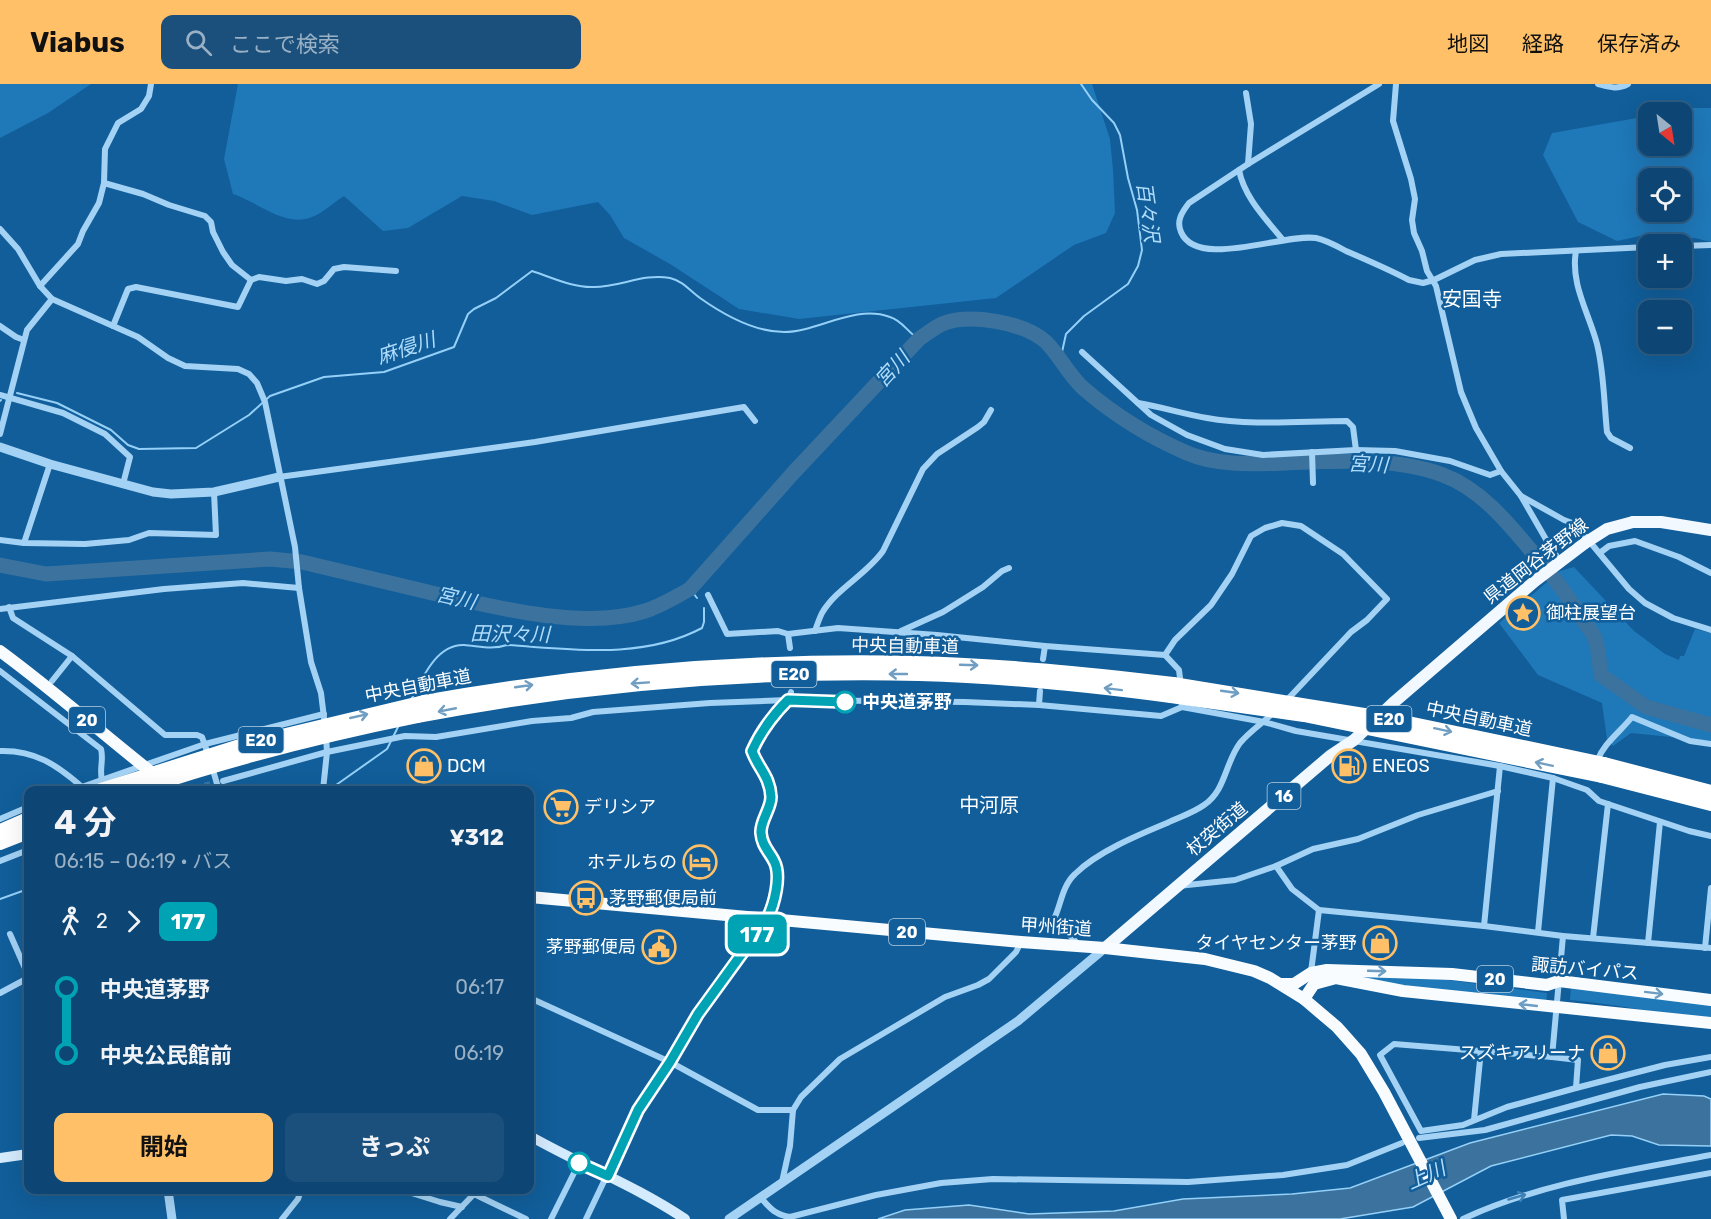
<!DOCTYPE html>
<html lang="ja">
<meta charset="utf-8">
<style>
body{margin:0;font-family:Rubik,"Noto Sans JP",sans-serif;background:#1b507c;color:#f1f3f6;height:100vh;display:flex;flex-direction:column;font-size:22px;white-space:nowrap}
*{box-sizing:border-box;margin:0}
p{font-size:20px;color:#9ab1c5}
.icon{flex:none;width:33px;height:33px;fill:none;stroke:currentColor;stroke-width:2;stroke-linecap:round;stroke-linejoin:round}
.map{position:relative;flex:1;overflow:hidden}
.panel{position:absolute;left:24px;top:702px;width:510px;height:408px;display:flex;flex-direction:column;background:#0d4674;border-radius:12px;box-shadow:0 6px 24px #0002,0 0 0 2px #2d5e86}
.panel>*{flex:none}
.badge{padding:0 12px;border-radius:9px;font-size:21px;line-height:39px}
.needle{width:39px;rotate:150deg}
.controls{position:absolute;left:1638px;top:18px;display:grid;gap:12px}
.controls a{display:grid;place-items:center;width:54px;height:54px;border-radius:12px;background:#0d4674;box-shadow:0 6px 24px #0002,0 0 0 2px #2d5e86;font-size:30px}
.map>.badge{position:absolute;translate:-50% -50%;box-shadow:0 0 0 3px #fff}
.legs{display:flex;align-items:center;gap:9px;height:66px;padding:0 30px;font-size:20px}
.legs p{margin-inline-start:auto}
.head{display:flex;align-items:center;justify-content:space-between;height:102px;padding:0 30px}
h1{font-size:33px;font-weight:700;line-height:45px}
.primary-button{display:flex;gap:12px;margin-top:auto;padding:12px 30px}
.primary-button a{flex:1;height:69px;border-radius:12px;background:#ffc067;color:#111;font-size:24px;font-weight:700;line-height:69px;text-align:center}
.primary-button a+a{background:#1b507c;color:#f1f3f6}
ul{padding:0 30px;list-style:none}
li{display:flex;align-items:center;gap:21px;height:66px;font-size:22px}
li i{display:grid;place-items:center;width:9px;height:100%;margin:0 8px;background:currentColor}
li i::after{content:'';width:15px;height:15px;margin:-8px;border:4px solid;border-radius:50%;background:#0d4674}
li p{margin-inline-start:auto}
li:first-child i{background:linear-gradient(#0000 50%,currentColor 0)}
li:last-child i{background:linear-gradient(currentColor 50%,#0000 0)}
header{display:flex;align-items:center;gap:36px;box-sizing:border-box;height:84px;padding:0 30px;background:#ffc067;color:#111}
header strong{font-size:28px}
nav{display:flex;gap:33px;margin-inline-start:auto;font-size:21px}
.search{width:420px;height:54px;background:#1b507c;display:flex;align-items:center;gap:15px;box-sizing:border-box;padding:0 21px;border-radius:12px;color:#9ab1c5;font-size:22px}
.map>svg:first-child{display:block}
.green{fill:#1f78b8;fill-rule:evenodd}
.water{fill:#3c739e;stroke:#95d0f8;stroke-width:1.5}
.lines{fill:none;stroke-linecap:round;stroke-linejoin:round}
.stream{stroke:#95d0f8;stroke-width:2}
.river{stroke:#3c739e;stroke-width:15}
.minor-tunnel{stroke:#3576a9;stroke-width:6;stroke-dasharray:6 3;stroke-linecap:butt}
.minor{stroke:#a4d2f4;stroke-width:6}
.tertiary{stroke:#a4d2f4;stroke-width:9}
.secondary{stroke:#d4ebfd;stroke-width:10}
.primary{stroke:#f1f8ff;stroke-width:12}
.trunk{stroke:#f8fcff;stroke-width:12}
.motorway{stroke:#fff;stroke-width:14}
.primary-bridge{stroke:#f1f8ff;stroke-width:12}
.motorway-bridge{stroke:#fff;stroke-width:14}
.oneway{stroke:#709ec2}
.oneway2{stroke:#6d9dc2}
.oneway3{stroke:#3d81b5}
.line-1-casing{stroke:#fff;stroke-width:14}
.line-1{stroke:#00a3b4;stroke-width:9}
.stop-1-dot{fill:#fff;stroke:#00a3b4;stroke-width:3}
.labels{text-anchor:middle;stroke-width:5;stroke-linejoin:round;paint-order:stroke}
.shield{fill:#115e9a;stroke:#b8cfe1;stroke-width:1.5}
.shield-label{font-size:16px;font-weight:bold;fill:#fff}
.street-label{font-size:18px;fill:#fff;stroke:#115e9a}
.poi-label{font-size:18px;fill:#fff;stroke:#115e9a;text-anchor:start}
.stop-label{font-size:18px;font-weight:bold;fill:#fff;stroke:#115e9a;text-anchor:start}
.water-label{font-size:20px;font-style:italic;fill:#b0dcfb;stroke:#115e9a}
.neighbourhood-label{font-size:20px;fill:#fff;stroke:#115e9a}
</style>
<header>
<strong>Viabus</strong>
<div class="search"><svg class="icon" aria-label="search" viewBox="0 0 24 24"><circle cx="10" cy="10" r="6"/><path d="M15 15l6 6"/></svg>ここで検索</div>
<nav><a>地図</a><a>経路</a><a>保存済み</a></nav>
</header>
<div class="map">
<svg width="1711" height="1135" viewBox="0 0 1711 1135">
<rect width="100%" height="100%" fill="#115e9a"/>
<g class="green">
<polygon points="0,0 91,0 48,29 0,54"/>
<path d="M238,0H1092L1110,55L1113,86L1115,129L1106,149L1074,161L996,214L799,235L739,225L670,180L624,154L610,131L598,118L532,131L494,117L462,112L408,144L383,147L344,112C334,118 323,129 312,133C285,144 258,118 233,110L224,75Z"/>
<path d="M1683,24H1711V158L1695,154L1640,152L1617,157L1578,138L1543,71L1552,49L1648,32V62H1682V28H1663ZM1648,94H1682V128H1648Z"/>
<polygon points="1574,483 1634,547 1665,570 1679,576 1680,572 1684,572 1695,545 1711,549 1711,657 1631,649 1613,662 1607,655 1602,619 1538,591 1499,539 1560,487"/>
<polygon points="1333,888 1448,896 1547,909 1546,921 1405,904"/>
<path d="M1571,903L1711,921V935C1664,931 1617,920 1570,916Z"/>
</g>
<polygon class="water" points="1663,1010 1704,1012 1711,1015 1711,1062 1659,1061 1632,1052 1611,1051 1491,1082 1413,1123 1340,1135 878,1135 905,1126 969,1121 1029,1130 1114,1127 1183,1115 1292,1110 1350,1104 1470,1059"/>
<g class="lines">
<g class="stream">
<polyline points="1060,277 1066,250 1084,232 1128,200 1138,182 1142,166 1137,126 1128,94 1120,51 1114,39 1092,16 1081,0"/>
<path d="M17,309L57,319L111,346L128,361L139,365L196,364L249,331L270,312L324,293L384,288L454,263L468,230L474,225L496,214L532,187C551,193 573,204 594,203C620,203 644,189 670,194C683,197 690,207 700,214C724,231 754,248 784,248C818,248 854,220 890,233C903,237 908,249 919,255"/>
<polyline points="0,317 1,316"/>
<polyline points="690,505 697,514"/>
<path d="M411,616C422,595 436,560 464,561C479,562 492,566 507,561C572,565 642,576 702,544L704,538V524"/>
<polyline points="329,706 387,665 398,643"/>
<polyline points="0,815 28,805"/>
</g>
<path class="river" d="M0,481L46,490L270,475L302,478C344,488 386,498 428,508C489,522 583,547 645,527C661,522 675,513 690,505L794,388L919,255C926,250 934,244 942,240C969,229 1024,238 1046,258C1060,272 1068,290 1083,304C1113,330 1150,353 1187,369C1217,382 1253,380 1285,379C1334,377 1397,373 1443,391C1481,405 1509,440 1534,470C1552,491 1569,513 1583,536C1587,542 1593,548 1595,555C1599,566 1599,579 1601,591L1646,623L1711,641"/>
<polyline class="minor-tunnel" points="187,706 223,697"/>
<g class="minor">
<path d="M1379,0L1248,80L1189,119C1182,128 1176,137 1181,148C1197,186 1284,149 1316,154C1326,156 1337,162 1346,167C1367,176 1388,185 1409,196L1423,199L1434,196L1475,176L1501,170L1648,163"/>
<polyline points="1396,0 1393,37 1411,95 1415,115 1412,136 1414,149 1422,167 1427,187 1436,202 1461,308 1476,344 1501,387"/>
<path d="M1598,0C1609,3 1617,6 1628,0"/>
<polyline points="1246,9 1251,40 1248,80"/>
<path d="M1239,86C1244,113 1266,135 1283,156"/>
<polyline points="104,99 143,110 169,121 205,132 211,138 213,148 223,168 232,181 251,196"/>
<polyline points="0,145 18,165 40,202 52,215 138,253 168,274 185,282 238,285 249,290 257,299 265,318 295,463 299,504 311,578 321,609 325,642"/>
<polyline points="1682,162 1711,161"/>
<path d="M1576,167C1570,200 1589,229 1597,260C1604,288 1604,319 1607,348L1611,354L1630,364"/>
<polyline points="40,202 78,160 83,147 99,119 104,99 105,65 118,39 141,25 149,12 151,0"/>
<polyline points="0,242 16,253 24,256"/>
<polyline points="113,242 128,205 136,203 238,223 251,196 259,193 286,197 302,195 317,200 324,197 334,185 344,183 396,187"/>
<polyline points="1082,268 1151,331 1187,351 1225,365 1263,371 1356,366 1395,367 1450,377 1490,391 1501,387 1521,412 1551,464 1560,477"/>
<polyline points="0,311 63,329 105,350 130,373 123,400"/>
<path d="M1138,319C1162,323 1184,330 1207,334C1249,342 1304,337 1347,337L1353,343L1356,366"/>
<polyline points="0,350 27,246 52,215"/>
<polyline points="1312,368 1313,399"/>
<polyline points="279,393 535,358 744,323 755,337"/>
<polyline points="1521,412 1564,436 1575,440 1629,505 1645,519 1673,534 1711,546"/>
<polyline points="0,456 24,459 85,460 129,456 149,449 216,451 214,408"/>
<polyline points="24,459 50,380"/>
<polyline points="1601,468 1609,462 1635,457 1679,473 1711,489"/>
<polyline points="708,511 727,550 778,547 788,550 838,544 937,551 1045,562 1165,571 1179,586 1181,602"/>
<polyline points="9,523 13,534 72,572 165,651 197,651 202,653 209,673"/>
<polyline points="0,525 164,505 243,499 299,504"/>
<path d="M815,547C817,541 819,535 822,529C837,504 866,491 883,467L923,385L937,370L978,343L984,338L991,326"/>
<polyline points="901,547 943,528 983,503 1002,487 1009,484"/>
<polyline points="788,550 790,564"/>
<polyline points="1165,571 1175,556 1211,521 1232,490 1251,452 1265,444 1282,439 1301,442 1343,470 1387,515 1367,536 1351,548 1286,617"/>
<polyline points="1043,575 1045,562"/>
<path d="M0,587L101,665C104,676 99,685 102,696"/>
<polyline points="52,597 72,572"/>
<polyline points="1039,621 1040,607"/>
<polyline points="1182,623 1264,638 1296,647 1500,682 1553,694 1587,706 1599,717 1689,747 1711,752"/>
<path d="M0,667C35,666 57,681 82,703"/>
<path d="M1597,677C1604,659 1620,648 1632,633L1690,657L1711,660"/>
<polyline points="212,683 218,703 222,706"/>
<polyline points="223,697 327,668 405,652 436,653 532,637 571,634 593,628 710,619 788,616 965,618 1039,621 1161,632 1182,623 1181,612"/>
<polyline points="73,706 205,660 324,630"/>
<polyline points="323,706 327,668 326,653"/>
<polyline points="0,735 28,723"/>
<polyline points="0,777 28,766"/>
<polyline points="1276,782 1292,805 1319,826 1484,842 1563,852 1711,864"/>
<polyline points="1178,802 1235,796 1276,782 1313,765 1358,755 1418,731 1498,707"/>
<polyline points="1484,842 1500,682"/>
<polyline points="1538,848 1553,694"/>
<polyline points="10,850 28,891"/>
<polyline points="1563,852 1552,973 1578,976 1576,1004"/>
<polyline points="1593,854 1608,720"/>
<polyline points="1648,859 1660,738"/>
<path d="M1079,861L1054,835C1061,821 1062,802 1075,790C1097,768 1138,751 1167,739C1179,733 1193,729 1204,721C1226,706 1225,679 1240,659C1250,647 1263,639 1274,628"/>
<polyline points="1705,864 1711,804"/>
<polyline points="1311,888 1319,826"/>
<polyline points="0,909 28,894"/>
<polyline points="530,914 670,978 758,1026 793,1026"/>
<polyline points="1552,973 1394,960 1380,971 1421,1047 1463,1041 1507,1023 1576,1004 1665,981 1711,973"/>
<polyline points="1474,1036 1481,966"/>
<polyline points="1419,1054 1485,1046 1640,1003 1711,988"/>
<polyline points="782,1098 790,1062 793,1026 801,1013 840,975 945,913 978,901 989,895 1016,868 1021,858"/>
<polyline points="402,1106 440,1118 462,1123"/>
<polyline points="474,1110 526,1135"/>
<path d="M760,1113C770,1124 775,1131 790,1133L876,1111L941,1099L993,1095L1188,1098L1283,1091L1347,1081L1402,1059"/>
<polyline points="282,1135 298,1115 301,1106"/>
<polyline points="450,1135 474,1110 475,1106"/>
<polyline points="551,1135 579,1079"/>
<path d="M586,1135L638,1026L670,978L698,930L767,835C774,821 782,793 774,777C769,767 762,762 761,748C760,737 771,725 771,713C770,692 758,684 752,667L779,625L788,616L791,608"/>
<path d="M1463,1135C1540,1099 1627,1087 1711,1071"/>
<polyline points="1564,1135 1562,1116 1711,1089"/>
</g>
<g class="tertiary">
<polyline points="0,363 50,380 153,408 171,410 214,408 279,393"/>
<polyline points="168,1106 172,1135"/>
<polyline points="729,1135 1018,937 1105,864"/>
</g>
<g class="secondary">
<path d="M530,1052C581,1081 636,1102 685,1135"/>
<polyline points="0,1074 28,1070"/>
</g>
<g class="primary">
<polyline points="1633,438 1661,438 1711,446"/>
<polyline points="1105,864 1330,672 1354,656 1393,619 1535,497 1585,459"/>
</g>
<g class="trunk">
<path d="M0,567C60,611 115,661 174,706"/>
<polyline points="530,813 1021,858 1105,864 1205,875 1254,887 1270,894 1304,915 1337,943 1361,970 1384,1008 1451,1135"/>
<polyline points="1281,900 1294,900 1311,889 1327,886 1452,890 1547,901 1559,897 1711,916"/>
<polyline points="1304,915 1314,900 1336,894 1403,907 1711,939"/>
</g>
<g class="motorway">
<path d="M424,618C587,589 750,575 915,579C1002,581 1087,590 1173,600"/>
<path d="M418,632C583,600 750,586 919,590C1003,592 1088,601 1171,612"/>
<polyline points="1604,680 1711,708"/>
<polyline points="1602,692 1711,720"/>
<polyline points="0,759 28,748"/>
</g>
<polyline class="primary-bridge" points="1585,459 1607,445 1633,438"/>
<g class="motorway-bridge">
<polyline points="1173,600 1389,635 1604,680"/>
<polyline points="1171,612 1304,631 1602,692"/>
<polyline points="101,706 240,662 424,618"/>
<path d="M138,706C229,675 324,651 418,632"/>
<polyline points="0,747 28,735"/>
</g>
</g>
<defs><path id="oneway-shaft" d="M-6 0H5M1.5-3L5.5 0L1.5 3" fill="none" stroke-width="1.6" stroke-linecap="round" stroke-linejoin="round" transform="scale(1.5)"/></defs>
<g class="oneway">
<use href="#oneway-shaft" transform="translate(969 581) rotate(2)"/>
<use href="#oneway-shaft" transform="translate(898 590) rotate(180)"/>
<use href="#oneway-shaft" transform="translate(640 599) rotate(176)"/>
<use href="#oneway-shaft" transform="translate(524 602) rotate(-8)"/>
<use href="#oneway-shaft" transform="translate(1113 605) rotate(-173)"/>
<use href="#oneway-shaft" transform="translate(1230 608) rotate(8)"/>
<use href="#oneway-shaft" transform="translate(447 626) rotate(169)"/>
<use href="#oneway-shaft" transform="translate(359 632) rotate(-13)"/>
<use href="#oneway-shaft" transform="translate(1443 646) rotate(12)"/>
<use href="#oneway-shaft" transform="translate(1544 680) rotate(-168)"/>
</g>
<g class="oneway2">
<use href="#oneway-shaft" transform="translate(1377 887) rotate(2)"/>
<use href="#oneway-shaft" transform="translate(1654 909) rotate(7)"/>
<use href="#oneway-shaft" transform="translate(1528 921) rotate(-174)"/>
</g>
<use class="oneway3" href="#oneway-shaft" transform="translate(1517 1113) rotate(-16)"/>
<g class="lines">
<defs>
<path id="line-1" d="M579,1079L608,1092L638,1026L670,978L698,930L767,835C774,821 782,792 774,777C769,767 762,762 761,749C760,737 771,725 771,713C770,692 758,684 752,667C760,649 774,630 788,616L845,618"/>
</defs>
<use href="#line-1" class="line-1-casing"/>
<use href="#line-1" class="line-1"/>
</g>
<defs>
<symbol id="sight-ring" viewBox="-11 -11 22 22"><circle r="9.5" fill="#115e9a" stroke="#ffc067" stroke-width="1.5"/><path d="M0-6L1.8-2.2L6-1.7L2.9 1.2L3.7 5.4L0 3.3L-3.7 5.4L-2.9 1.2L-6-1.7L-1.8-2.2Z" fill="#ffc067"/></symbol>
<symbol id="shop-ring" viewBox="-11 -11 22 22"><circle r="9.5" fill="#115e9a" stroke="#ffc067" stroke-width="1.5"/><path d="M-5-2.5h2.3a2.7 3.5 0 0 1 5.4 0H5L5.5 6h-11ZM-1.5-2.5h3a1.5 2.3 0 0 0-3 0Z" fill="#ffc067"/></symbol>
<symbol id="fuel-ring" viewBox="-11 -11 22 22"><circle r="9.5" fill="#115e9a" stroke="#ffc067" stroke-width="1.5"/><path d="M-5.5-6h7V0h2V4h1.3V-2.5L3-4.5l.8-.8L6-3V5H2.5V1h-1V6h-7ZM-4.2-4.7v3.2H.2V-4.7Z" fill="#ffc067"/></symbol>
<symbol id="supermarket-ring" viewBox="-11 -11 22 22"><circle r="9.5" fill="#115e9a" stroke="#ffc067" stroke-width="1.5"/><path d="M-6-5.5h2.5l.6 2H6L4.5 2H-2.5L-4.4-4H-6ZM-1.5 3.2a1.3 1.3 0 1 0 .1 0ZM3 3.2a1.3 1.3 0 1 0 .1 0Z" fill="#ffc067"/></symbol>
<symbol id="hotel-ring" viewBox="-11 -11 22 22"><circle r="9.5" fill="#115e9a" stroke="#ffc067" stroke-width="1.5"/><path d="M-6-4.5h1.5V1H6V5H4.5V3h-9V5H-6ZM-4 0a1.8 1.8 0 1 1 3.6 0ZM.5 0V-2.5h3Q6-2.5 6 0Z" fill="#ffc067"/></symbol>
<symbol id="bus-ring" viewBox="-11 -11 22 22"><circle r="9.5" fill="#115e9a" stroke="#ffc067" stroke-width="1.5"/><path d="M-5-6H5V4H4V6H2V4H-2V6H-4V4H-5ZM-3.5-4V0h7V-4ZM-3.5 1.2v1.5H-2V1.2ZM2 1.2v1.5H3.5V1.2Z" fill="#ffc067"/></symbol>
<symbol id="civic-ring" viewBox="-11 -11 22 22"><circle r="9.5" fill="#115e9a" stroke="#ffc067" stroke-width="1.5"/><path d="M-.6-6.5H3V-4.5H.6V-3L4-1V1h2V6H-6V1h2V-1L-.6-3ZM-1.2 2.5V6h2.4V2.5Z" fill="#ffc067"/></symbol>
</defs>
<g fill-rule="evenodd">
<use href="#sight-ring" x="1504" y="510" width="38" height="38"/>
<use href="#shop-ring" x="405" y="663" width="38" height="38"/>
<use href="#fuel-ring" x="1330" y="663" width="38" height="38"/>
<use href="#supermarket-ring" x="542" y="704" width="38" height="38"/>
<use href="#hotel-ring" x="681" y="759" width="38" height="38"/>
<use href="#bus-ring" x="567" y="795" width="38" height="38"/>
<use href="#shop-ring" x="1361" y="840" width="38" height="38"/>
<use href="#civic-ring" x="640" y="844" width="38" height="38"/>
<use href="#shop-ring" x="1589" y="950" width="38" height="38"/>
</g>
<g class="stop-1-dot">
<circle cx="845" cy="618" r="10"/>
<circle cx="579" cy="1079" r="10"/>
</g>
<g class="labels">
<g class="shield">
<rect x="771.5" y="577" width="45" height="26" rx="4.5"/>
<rect x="1366.5" y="622" width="45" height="26" rx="4.5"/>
<rect x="69" y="623" width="36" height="26" rx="4.5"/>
<rect x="238.5" y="643" width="45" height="26" rx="4.5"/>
<rect x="1267.5" y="699" width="33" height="26" rx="4.5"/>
<rect x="889" y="835" width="36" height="26" rx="4.5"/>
<rect x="1477" y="882" width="36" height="26" rx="4.5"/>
</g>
<g class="shield-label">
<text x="794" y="596">E20</text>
<text x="1389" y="641">E20</text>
<text x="87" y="642">20</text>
<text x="261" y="662">E20</text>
<text x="1284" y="718">16</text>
<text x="907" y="854">20</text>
<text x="1495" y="901">20</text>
</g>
<g class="street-label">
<text transform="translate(1536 477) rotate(-38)" y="6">県道岡谷茅野線</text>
<text transform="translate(905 562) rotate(1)" y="6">中央自動車道</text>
<text transform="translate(418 602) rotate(-11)" y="6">中央自動車道</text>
<text transform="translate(1479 635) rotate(12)" y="6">中央自動車道</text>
<text transform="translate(1217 745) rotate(-40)" y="6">杖突街道</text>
<text transform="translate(1056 843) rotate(4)" y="6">甲州街道</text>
<text transform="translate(1585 885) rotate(5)" y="6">諏訪バイパス</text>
</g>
<g class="poi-label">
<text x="1546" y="535">御柱展望台</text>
<text x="447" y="688">DCM</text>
<text x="1372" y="688">ENEOS</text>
<text x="584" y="729">デリシア</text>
<text x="677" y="784" text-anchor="end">ホテルちの</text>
<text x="609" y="820">茅野郵便局前</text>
<text x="1357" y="865" text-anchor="end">タイヤセンター茅野</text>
<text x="636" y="869" text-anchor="end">茅野郵便局</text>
<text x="1585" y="975" text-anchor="end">スズキアリーナ</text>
</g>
<g class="stop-label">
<text x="862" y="624">中央道茅野</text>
</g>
<g class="water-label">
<text transform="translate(1148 128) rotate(82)" y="7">百々沢</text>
<text transform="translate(406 264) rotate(-18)" y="7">麻侵川</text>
<text transform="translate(892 285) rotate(-48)" y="7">宮川</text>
<text transform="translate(1368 380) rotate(3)" y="7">宮川</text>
<text transform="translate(456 514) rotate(13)" y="7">宮川</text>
<text transform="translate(510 550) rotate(1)" y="7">田沢々川</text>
<text transform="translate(1426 1091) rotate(-24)" y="7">上川</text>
</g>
<g class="neighbourhood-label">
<text x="1472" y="222">安国寺</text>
<text x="989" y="728">中河原</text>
</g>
</g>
</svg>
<div class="controls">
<a><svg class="needle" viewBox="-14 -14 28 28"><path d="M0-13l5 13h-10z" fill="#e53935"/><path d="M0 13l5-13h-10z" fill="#9ab1c5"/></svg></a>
<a><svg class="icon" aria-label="locate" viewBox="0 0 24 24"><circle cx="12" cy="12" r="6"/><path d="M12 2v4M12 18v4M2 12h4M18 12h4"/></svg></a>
<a>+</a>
<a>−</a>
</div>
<b class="badge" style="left:757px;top:850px;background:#00a3b4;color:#fff">177</b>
<section class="panel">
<div class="head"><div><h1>4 分</h1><p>06:15 – 06:19 · バス</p></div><b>¥312</b></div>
<div class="legs"><svg class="icon" aria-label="walk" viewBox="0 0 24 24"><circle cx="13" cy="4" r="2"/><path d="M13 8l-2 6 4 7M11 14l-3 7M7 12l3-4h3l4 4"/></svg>2<svg class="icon" aria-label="forward" viewBox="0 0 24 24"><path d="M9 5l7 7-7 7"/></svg><b class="badge" style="background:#00a3b4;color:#fff">177</b></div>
<ul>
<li><i style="color:#00a3b4"></i><b>中央道茅野</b><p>06:17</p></li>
<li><i style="color:#00a3b4"></i><b>中央公民館前</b><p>06:19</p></li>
</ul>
<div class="primary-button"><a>開始</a><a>きっぷ</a></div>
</section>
</div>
